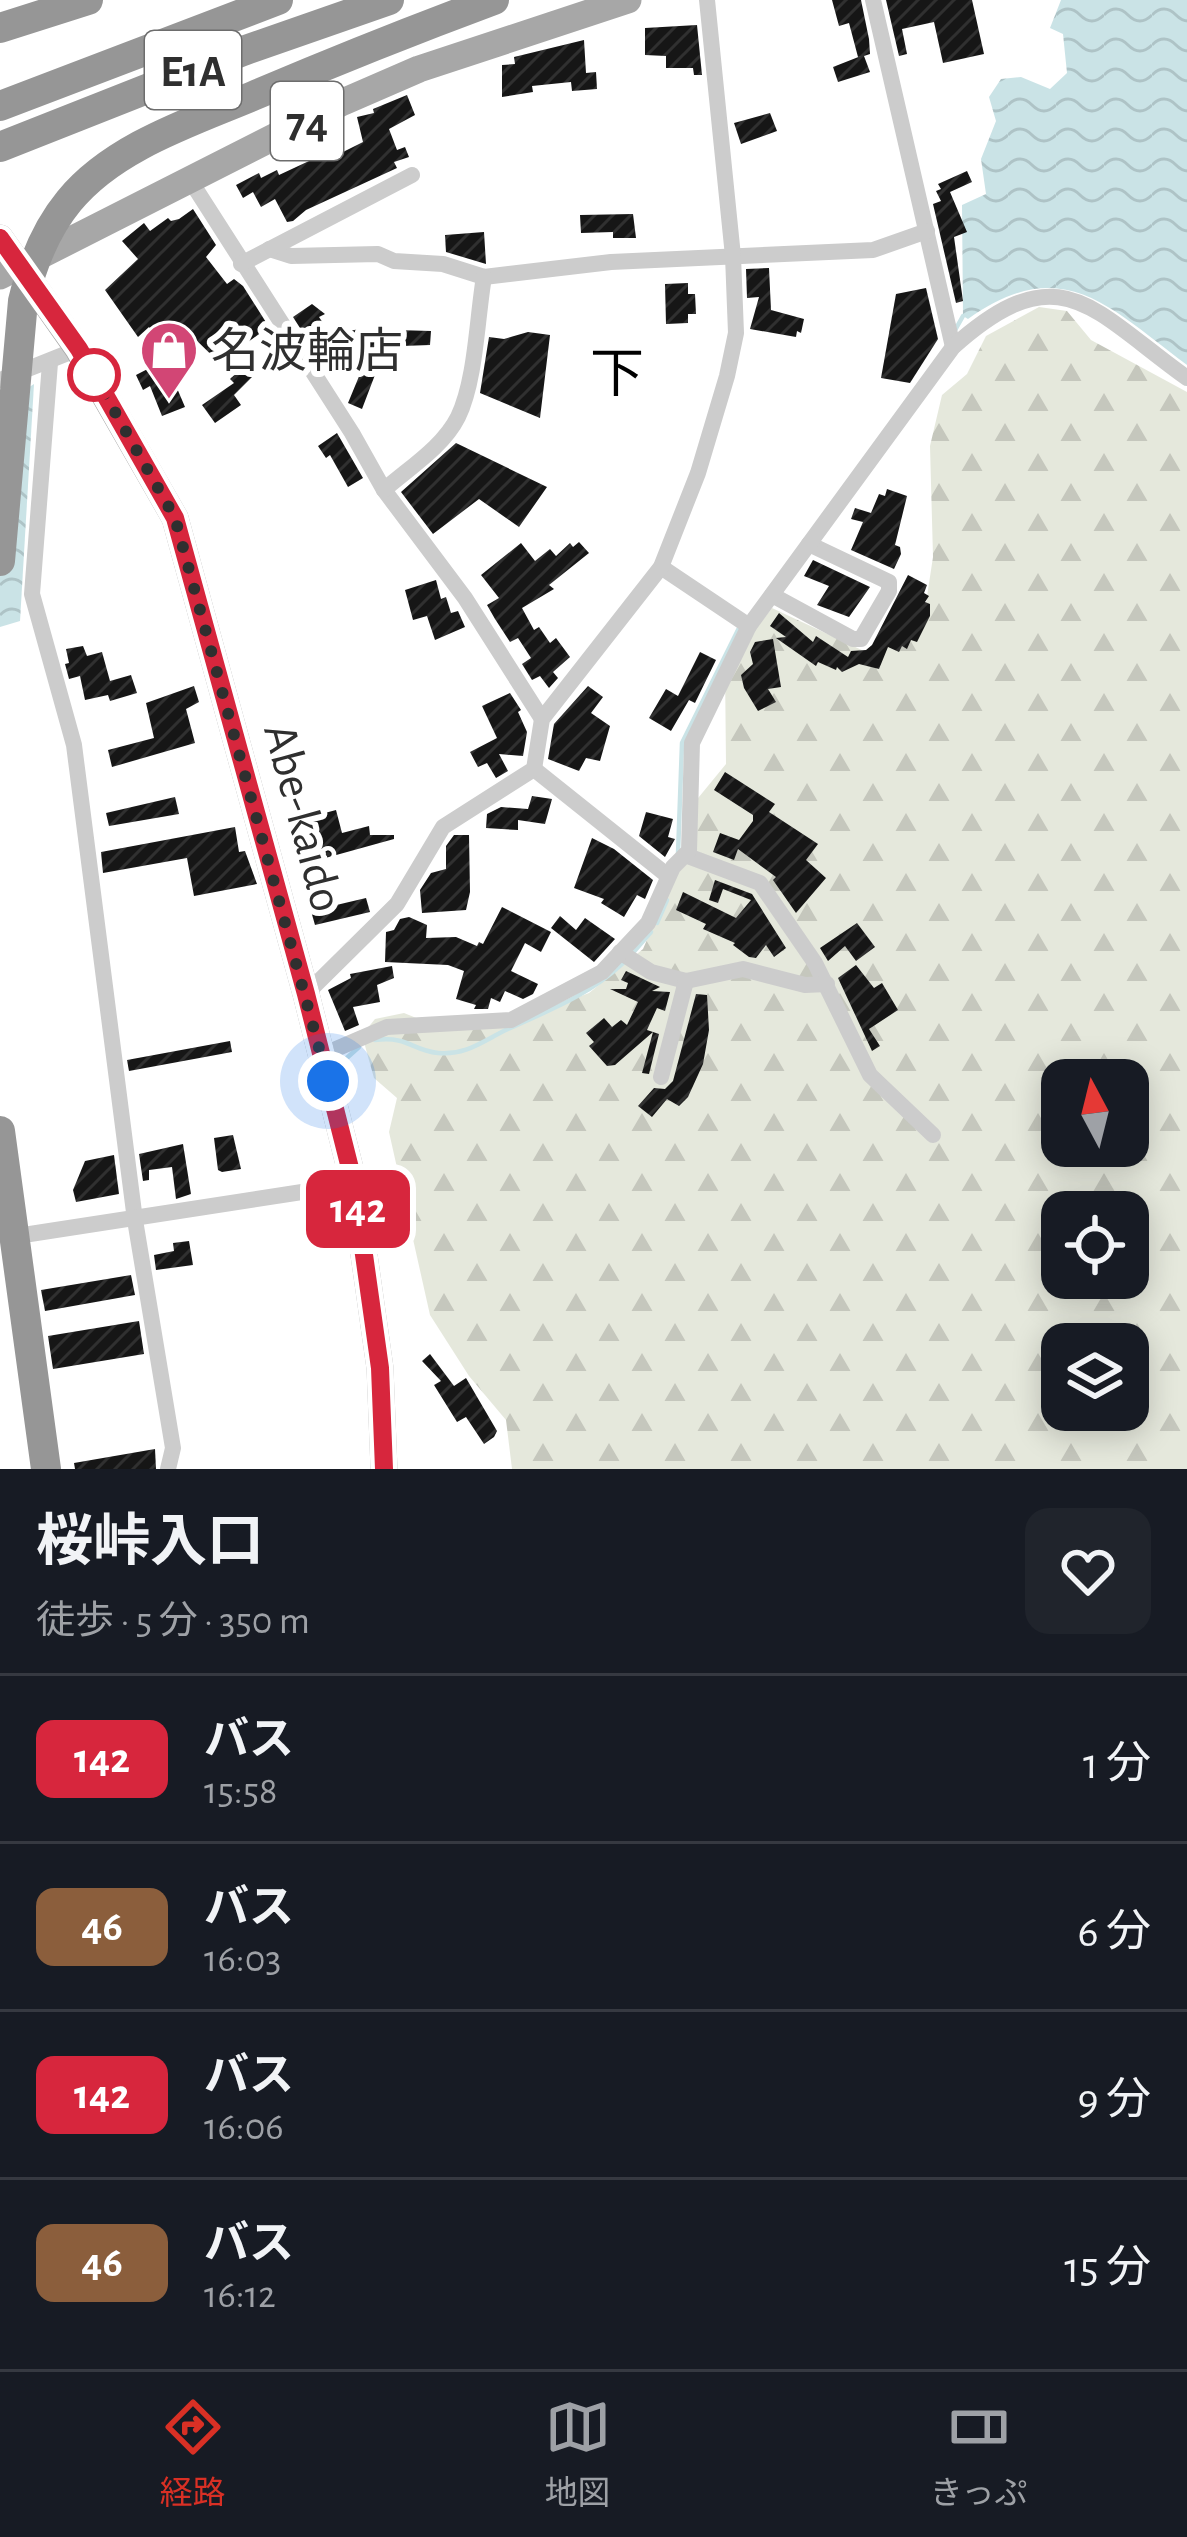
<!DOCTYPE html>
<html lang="ja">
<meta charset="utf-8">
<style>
body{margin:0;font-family:"Alegreya Sans","Noto Sans JP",sans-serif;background:#20242c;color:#f1f3f6;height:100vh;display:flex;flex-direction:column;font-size:45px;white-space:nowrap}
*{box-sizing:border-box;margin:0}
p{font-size:39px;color:#9ea1a6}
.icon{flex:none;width:66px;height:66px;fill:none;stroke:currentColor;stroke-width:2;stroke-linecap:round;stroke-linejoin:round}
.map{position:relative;height:1469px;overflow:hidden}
.side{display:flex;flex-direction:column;background:#171b24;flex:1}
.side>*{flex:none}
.badge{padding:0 24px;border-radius:18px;font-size:42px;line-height:78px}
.needle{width:78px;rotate:353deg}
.fabs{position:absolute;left:1041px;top:1059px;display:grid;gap:24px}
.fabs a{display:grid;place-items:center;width:108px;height:108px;border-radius:24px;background:#171b24;box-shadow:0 6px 30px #0003;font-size:60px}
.you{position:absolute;width:60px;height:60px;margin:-30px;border:9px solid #fff;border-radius:50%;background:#1a73e8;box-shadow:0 0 0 18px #1a73e833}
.map>.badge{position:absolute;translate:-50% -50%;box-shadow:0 0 0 6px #fff}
.round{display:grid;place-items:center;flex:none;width:126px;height:126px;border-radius:24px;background:#20242c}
.summary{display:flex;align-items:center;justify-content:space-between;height:204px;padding:0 36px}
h1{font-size:57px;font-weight:700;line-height:90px}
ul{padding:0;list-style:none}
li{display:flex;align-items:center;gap:36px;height:168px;padding:0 36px;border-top:3px solid #363941}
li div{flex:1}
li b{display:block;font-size:45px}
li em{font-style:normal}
li .badge{min-width:132px;font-weight:700;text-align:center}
.tabs{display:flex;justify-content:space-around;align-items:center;height:168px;border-top:3px solid #363941;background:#171b24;font-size:33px;color:#9ea1a6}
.tabs a{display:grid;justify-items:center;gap:6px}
.tabs .current{color:#d93025}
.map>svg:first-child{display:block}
.forest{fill:url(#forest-firs);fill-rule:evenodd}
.water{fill:url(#water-waves)}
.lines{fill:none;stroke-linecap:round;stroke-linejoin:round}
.stream{stroke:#cae3e6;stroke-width:4.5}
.building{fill:url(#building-hatch)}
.street{stroke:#ccc;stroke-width:16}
.primary{stroke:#a7a7a7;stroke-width:27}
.highway{stroke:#969696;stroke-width:30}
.highway-bridge{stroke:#969696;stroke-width:30}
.line-casing{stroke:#fff;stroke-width:27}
.line{stroke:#d7263d;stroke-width:18}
.walk{stroke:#2f2f2f;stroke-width:12;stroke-dasharray:0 21.6}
.stop-dot{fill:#fff;stroke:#d7263d;stroke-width:6}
.labels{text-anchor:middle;stroke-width:12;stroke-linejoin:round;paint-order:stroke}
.shield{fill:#fff;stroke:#6d6d6d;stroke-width:3}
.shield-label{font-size:45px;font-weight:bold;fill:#2f2f2f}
.poi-label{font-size:48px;fill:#2f2f2f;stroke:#fff;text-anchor:start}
.street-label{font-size:48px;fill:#2f2f2f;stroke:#fff}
.quarter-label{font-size:54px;fill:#000;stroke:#fff}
</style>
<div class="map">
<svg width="1187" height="1469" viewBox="0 0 1187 1469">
<defs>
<pattern id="forest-firs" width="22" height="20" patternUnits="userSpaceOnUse" patternTransform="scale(3)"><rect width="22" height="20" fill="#e5e8dc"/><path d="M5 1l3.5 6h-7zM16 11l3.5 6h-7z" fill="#c5c7bd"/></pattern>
<pattern id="water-waves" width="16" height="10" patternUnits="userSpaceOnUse" patternTransform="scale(3)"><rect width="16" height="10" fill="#cae3e6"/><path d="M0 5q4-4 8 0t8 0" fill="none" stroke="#aec3c6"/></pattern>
<pattern id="building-hatch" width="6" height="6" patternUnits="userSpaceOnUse" patternTransform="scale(3)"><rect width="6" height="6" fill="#161616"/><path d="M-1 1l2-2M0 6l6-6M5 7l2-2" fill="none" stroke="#303030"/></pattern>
</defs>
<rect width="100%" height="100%" fill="#fff"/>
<path class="forest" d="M1039,307L1067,311L1091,340L1187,392V1469H512L506,1420L469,1376L430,1315L389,1132L397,1098L374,1078L362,1035L375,1019L404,1013L441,1028L525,1017L589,993L643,949L677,871L694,803L726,764L725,668L772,608L866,652L924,616L933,557L930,446L942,395L967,374L986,336ZM1062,1080H1128V1146H1062ZM1062,1212H1128V1278H1062ZM1062,1344H1128V1410H1062Z"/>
<g class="water">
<path d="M1061,0H1187V365C1110,308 1063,251 968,319L963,316L962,205L986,194L981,159L996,121L989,97L1001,79L1021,77L1050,89L1067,73L1063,34L1050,28Z"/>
<polygon points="34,384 20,621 0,627 0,406"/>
</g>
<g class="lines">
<g class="stream">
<polyline points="954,332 963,316"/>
<polyline points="678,854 682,743 739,628"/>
<polyline points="657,923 667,900"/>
<polyline points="631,955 651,932"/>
<path d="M375,1040C409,1036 411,1050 438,1053C466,1056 484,1040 508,1029C550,1010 589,995 623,963"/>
<polyline points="339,1065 359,1047"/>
</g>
</g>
<g class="building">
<polygon points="832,0 861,0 869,39 870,54 864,56 870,72 838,82 833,67 861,56 858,57 849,23 839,26"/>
<polygon points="886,0 972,0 984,54 943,63 934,22 902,29 907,54 899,56"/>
<polygon points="697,25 702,75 694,75 693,68 666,68 666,56 645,55 645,28"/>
<polygon points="584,40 586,73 596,72 597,89 572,91 571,82 532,86 533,92 502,97 502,65 515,64 514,57"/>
<polygon points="407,95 415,115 389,129 397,150 405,147 409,157 394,162 397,168 306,210 293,221 287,222 275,199 261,207 253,192 243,198 236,185 259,173 261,178 277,170 279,175 324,154 319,138 333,131 343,152 363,142 357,117 374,113 373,109"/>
<polygon points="770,113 777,131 741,144 734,123"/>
<polygon points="967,171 972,182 950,192 967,232 954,237 963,301 956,303 933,204 941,201 936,191 941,189 938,184"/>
<polygon points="193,209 216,245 206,257 227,284 234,279 243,286 269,327 234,352 256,373 234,395 241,405 215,423 202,405 234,383 230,379 233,376 191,335 170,356 149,327 138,337 105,290 138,259 122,241 144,223 150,231 168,218 171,221 179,219"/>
<polygon points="633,214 636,238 613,238 613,232 581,233 580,215"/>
<polygon points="484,232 486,264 446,252 445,235"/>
<polygon points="769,268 771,310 804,319 801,333 797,331 796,337 750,329 759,297 747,298 746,269"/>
<polygon points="688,283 688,294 695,294 696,314 688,314 688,323 666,324 665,284"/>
<polygon points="926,288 938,339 910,383 881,378 896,294"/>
<polygon points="312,304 325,314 319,317 345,357 321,361 293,317"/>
<polygon points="361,329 431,331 430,345 374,347 378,367 362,409 348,403 367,357 350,356 347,331"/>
<polygon points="528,332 550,335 540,418 480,393 489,337 504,339"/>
<polygon points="165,360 185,407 162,416 150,386 143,390 136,375"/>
<polygon points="337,433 363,478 348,487 330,455 326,458 318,446"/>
<polygon points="456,443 547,487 519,527 479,499 433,534 401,492"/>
<polygon points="887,489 907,496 895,545 900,547 901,554 894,569 851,550 863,522 851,519 855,508 871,513 879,494 885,496"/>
<polygon points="579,542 589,553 549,585 554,589 522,608 534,630 539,627 550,643 556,638 570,657 553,672 558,678 549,688 540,676 532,680 522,664 531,658 518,638 510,642 495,619 487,605 499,598 481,575 521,543 535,561 550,549 556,556 570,543 573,547"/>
<polygon points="813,560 870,587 849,617 817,605 829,586 804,576"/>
<polygon points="908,575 927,585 924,593 929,596 925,602 930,604 930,616 917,642 911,640 907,649 902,646 899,652 888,647 879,669 859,664 842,672 837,667 836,670 818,662 816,666 776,638 786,637 770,626 779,613 813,642 816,636 848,657 851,651 866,650 872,645"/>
<polygon points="436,580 441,599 446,597 451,613 458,611 465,627 435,640 427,616 413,620 405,590"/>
<polygon points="773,639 781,687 768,689 776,702 758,711 744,688 741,675 753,664 750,652 755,642"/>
<polygon points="83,646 87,656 102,652 110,681 131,675 137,693 110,701 108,695 85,700 80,676 69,679 65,664 69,663 66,649"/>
<polygon points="700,652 716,660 695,703 689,700 671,731 649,718 666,689 678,696"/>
<polygon points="194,686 199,702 186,709 195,743 112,767 108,750 154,738 146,703"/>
<polygon points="588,686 603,697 591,713 610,726 600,761 586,758 579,771 548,759 554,724"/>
<polygon points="510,693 521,710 518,712 527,732 523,756 499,754 508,771 496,778 487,763 478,767 470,752 497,738 482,706"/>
<polygon points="725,772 775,804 769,812 818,844 806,860 826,878 796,913 773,880 776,877 738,849 734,860 713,852 720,833 739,840 753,821 753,815 714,790"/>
<polygon points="532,796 552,799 545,824 518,820 518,830 486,828 487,814 501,807 528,809"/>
<polygon points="175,797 179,814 109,826 106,813"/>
<polygon points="336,810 342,833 369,826 370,835 394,835 394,839 311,862 299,820"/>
<polygon points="646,812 673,819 668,837 675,839 665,857 639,836"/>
<polygon points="235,827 239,852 245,851 257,884 194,896 187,858 103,873 101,852"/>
<polygon points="454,835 469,835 470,892 466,910 422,913 420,890 431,873 446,869 446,846"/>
<polygon points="592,838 614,849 653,880 645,899 637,895 624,917 601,903 604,899 574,888"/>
<polygon points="715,880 752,894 786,948 774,957 766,945 756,958 749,957 733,945 735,943 703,929 706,924 676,910 683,892 736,918 751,900 723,889 718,903 709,900"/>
<polygon points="366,898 370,912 315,925 311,911"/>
<polygon points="502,907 551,932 541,952 525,943 511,971 538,984 533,994 523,999 505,991 500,1002 491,998 488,1009 474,1009 476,1005 456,999 464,971 448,965 385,962 386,932 394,930 400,919 409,917 427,925 426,938 456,937 477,946 479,942 483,944"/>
<polygon points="560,916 576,930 585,918 615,939 594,962 551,928"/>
<polygon points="857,923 875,947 856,961 845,946 828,961 820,948"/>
<polygon points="856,965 874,988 882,983 898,1010 869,1029 880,1046 872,1051 838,978"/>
<polygon points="392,966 394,978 377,985 380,1002 353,1007 359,1025 345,1031 328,990 351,978 350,974"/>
<polygon points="626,971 660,987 652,991 670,992 665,1011 657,1008 647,1030 659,1034 649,1074 642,1073 653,1032 615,1065 607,1066 589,1046 594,1042 586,1033 604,1018 612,1027 621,1020 627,1025 638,1002 610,989 626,989 628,983 621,980"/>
<polygon points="696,994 707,995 709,1030 703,1064 688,1097 679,1106 667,1099 652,1117 638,1106 654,1088 665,1089 673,1081"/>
<polygon points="230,1041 232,1052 129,1071 127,1060"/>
<polygon points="233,1135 241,1169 222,1172 218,1170 214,1138"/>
<polygon points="183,1144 191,1194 176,1199 172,1167 149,1170 149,1180 143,1181 139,1154"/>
<polygon points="114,1155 119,1194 76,1202 73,1190 85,1161"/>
<polygon points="189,1241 193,1265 156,1270 154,1255 174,1251 173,1243"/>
<polygon points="131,1275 135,1295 45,1311 41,1290"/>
<polygon points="139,1321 144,1354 53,1369 48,1336"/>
<polygon points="430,1354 454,1386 466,1378 497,1431 494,1437 484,1444 466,1417 457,1422 434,1385 441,1381 422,1361"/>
<polygon points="155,1449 156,1469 75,1469 74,1463"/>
</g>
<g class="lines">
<g class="street">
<polyline points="873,0 953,347"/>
<polyline points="190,180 352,433 384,490 465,598 542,719"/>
<polyline points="269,249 291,256 378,254 394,261 443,264 484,277 611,262 873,250 927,231"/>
<polyline points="241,264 412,175"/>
<polyline points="50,363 32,594 74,745 135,1220 173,1448 168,1469"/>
<polyline points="0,380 78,349"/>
<path d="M384,490C409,468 443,447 458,417C476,380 477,317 484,277"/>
<polyline points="661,567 749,626"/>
<polyline points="772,595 853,639 861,639 889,591 889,582 809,544"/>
<polyline points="534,769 668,876"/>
<polyline points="685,855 760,883 815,963 870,1075 933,1135"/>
<polyline points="620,952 651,972 686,981 743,969 805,985 827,984"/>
<polyline points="306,994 397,904 443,827 534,769 542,719 661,567 698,473 727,376 736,333 733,256 707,0"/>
<path d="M322,1055L387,1027L511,1020L602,972L648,923L673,867L689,851L692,743L749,626L953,347C1060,251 1092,310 1187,378"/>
<polyline points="661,1077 686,981"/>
<polyline points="30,1234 354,1184"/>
</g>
<g class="primary">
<polyline points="0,238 78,349 175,518 306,994 354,1184 380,1368 384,1469"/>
<polyline points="0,276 343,102 419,69 628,0"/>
</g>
<g class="highway">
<polyline points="0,28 88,0"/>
<polyline points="0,106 278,0"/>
<polyline points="0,147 243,51 389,0"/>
<polyline points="0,1131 46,1469"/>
</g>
<path class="highway-bridge" d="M0,561L23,301C32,264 45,230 69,201C113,147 191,122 253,96C333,62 413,30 494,0"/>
</g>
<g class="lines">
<defs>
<polyline id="line" points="0,238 79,349 175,518 306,994 354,1184 380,1368 384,1469"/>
</defs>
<use href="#line" class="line-casing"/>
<use href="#line" class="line"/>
<polyline class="walk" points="94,375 175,518 328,1081"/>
</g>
<defs>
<symbol id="shop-pin" viewBox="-11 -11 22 30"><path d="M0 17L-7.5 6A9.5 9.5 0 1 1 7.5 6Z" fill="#d24675" stroke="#fff"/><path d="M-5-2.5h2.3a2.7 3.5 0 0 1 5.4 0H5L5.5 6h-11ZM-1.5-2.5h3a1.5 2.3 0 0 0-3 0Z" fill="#fff"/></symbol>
</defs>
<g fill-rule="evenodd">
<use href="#shop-pin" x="136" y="317" width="66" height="90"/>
</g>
<circle class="stop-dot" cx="94" cy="375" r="24"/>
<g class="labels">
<g class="shield">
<rect x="145" y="31" width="96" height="78" rx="9"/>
<rect x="271" y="82" width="72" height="78" rx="9"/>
</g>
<g class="shield-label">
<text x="193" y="86">E1A</text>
<text x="307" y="137">74</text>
</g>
<g class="poi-label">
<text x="211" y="367">名波輪店</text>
</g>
<g class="street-label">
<text transform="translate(305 817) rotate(75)" y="17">Abe-kaido</text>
</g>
<g class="quarter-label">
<text x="617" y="392">下</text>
</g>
</g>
</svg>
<div class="fabs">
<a><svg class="needle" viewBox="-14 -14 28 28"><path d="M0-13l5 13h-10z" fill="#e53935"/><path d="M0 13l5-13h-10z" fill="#9ea1a6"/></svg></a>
<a><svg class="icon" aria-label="locate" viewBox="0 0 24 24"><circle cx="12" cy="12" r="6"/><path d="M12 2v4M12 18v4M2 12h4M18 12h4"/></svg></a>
<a><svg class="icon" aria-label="layers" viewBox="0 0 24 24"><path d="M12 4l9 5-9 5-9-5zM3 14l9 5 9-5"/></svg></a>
</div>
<div class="you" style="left:328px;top:1081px"></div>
<b class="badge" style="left:358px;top:1209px;background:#d7263d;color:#fff">142</b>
</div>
<section class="side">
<div class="summary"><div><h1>桜峠入口</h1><p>徒歩 · 5 分 · 350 m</p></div><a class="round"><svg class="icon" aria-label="heart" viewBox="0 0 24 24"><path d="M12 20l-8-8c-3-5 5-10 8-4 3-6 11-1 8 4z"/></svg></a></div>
<ul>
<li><span class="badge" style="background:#d7263d;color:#fff">142</span><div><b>バス</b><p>15:58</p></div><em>1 分</em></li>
<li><span class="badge" style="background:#8b5e3c;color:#fff">46</span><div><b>バス</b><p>16:03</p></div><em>6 分</em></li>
<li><span class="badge" style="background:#d7263d;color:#fff">142</span><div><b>バス</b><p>16:06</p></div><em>9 分</em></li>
<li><span class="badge" style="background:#8b5e3c;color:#fff">46</span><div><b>バス</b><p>16:12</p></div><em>15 分</em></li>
</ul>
</section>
<nav class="tabs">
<a class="current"><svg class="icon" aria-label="directions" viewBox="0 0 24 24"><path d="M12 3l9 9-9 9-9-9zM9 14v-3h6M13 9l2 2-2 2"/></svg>経路</a>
<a><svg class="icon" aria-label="map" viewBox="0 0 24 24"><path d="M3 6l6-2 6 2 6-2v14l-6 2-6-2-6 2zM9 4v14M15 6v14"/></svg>地図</a>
<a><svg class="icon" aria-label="tickets" viewBox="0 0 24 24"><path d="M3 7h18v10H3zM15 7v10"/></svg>きっぷ</a>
</nav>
